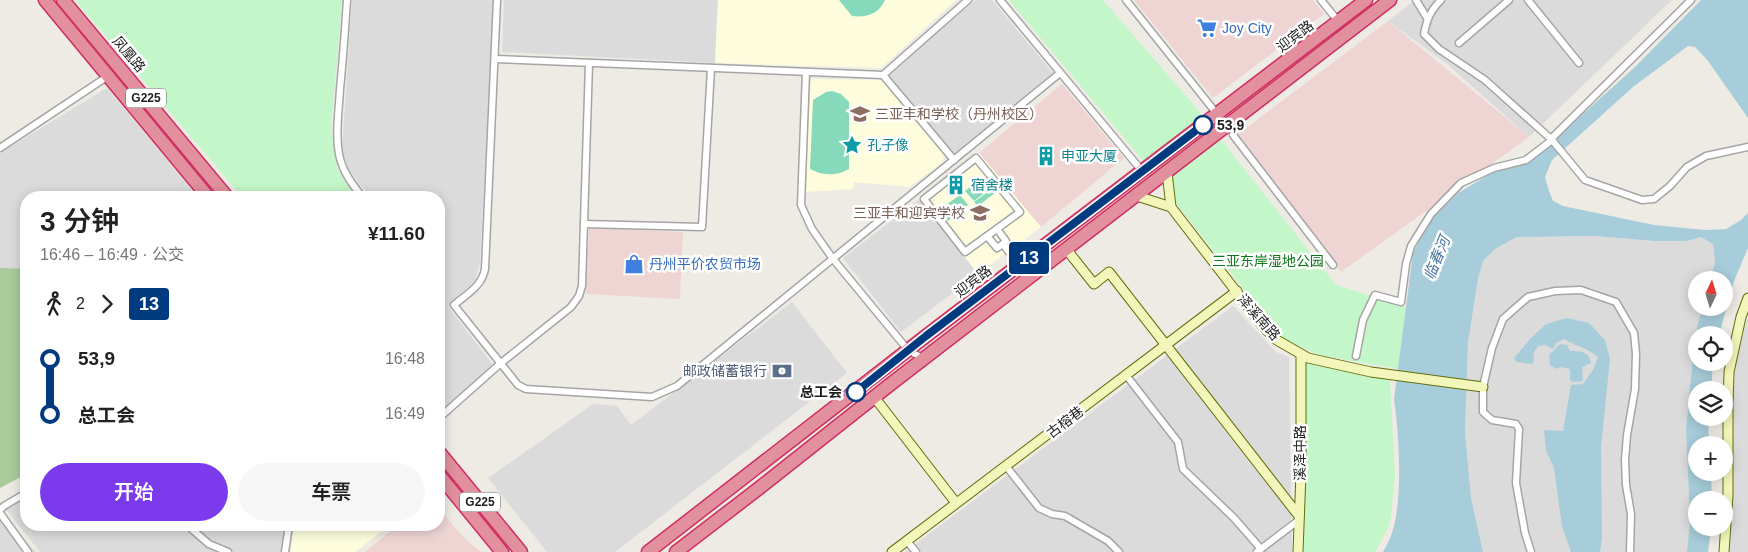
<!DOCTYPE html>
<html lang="zh">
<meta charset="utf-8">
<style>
body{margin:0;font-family:Helvetica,"Noto Sans SC",sans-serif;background:#f6f6f6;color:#222;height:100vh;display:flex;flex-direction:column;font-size:19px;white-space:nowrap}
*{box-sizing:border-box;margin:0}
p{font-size:16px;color:#767676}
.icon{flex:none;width:28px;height:28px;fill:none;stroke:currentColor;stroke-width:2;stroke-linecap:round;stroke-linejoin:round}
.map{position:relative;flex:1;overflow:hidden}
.side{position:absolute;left:20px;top:191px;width:425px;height:340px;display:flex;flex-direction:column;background:#fff;border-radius:20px;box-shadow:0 2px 12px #0003}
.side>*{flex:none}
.badge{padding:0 10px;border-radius:4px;font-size:18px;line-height:32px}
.needle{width:32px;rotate:4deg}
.tools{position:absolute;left:1688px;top:271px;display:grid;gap:10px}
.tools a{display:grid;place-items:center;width:45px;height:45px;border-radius:50%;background:#fff;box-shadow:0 2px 12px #0003;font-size:25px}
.map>.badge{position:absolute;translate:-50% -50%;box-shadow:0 0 0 2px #fff}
.legs{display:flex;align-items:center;gap:8px;height:55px;padding:0 20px;font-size:16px}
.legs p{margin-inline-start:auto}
.overview{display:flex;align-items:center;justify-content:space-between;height:85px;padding:0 20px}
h1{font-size:28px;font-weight:600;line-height:38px}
.primary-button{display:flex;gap:10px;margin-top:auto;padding:10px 20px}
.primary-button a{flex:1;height:58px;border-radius:30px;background:#7c3aed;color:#fff;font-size:20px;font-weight:600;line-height:58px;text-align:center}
.primary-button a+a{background:#f6f6f6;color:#222}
ul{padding:0 20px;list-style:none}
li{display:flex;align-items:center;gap:18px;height:55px;font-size:19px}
li i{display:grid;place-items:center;width:8px;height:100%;margin:0 6px;background:currentColor}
li i::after{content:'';width:12px;height:12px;margin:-6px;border:4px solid;border-radius:50%;background:#fff}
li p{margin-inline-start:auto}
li:first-child i{background:linear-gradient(#0000 50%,currentColor 0)}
li:last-child i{background:linear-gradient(currentColor 50%,#0000 0)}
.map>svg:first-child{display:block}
.residential{fill:#dcdbdb}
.commercial{fill:#eed5d4}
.education{fill:#fdfdde}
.forest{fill:#a8cb9b}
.park{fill:#c3f6c8}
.pitch{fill:#86d9ba}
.water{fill:#a7cdda}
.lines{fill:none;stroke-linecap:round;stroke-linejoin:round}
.street-casing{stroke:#a5a5a5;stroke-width:9}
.secondary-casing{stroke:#626e0b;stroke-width:11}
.highway-casing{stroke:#d02e62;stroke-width:15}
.street{stroke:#fff;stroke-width:6}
.secondary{stroke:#f2f6ba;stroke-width:9}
.highway{stroke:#e2909d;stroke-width:12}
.line-1-casing{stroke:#fff;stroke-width:11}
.line-1{stroke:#003b80;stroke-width:8}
.stop-1-dot{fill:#fff;stroke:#003b80;stroke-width:2.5}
.labels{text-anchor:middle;stroke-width:5;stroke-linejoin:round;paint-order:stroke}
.shield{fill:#fff;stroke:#626262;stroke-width:1}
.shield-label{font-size:12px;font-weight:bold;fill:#1e1e1e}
.shop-label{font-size:14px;fill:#366cbe;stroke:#fff;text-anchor:start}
.street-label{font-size:14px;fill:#1e1e1e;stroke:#fff}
.education-label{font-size:14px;fill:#785e54;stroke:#fff;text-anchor:start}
.stop-label{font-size:14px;font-weight:bold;fill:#1e1e1e;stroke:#fff;text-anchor:start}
.culture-label{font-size:14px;fill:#0d838f;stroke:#fff;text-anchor:start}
.park-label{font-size:14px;fill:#11761b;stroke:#fff}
.service-label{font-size:14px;fill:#4e5e75;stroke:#fff;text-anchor:end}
.water-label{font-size:15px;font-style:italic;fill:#4c75a0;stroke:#fff}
</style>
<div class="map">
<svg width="1748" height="552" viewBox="0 0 1748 552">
<rect width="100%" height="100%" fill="#eeebe4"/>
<g class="residential">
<polygon points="352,0 494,0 480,263 475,280 448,307 494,366 443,410 439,405 439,198 372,197 359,184 348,168 342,149"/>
<polygon points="504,0 718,0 715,63 502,52"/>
<polygon points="976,0 992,0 1053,73 952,157 884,75"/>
<polygon points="1415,0 1672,0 1529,137 1447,64 1388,21"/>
<polygon points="107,88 192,190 183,198 26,198 26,273 0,271 0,153"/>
<polygon points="920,199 978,274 901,332 843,258"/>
<polygon points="1595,236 1654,241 1687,241 1701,237 1713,244 1715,263 1709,280 1696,280 1696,308 1702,308 1695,336 1686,429 1690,521 1687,552 1483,552 1471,498 1465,431 1468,343 1478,279 1483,261 1495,249 1517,237"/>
<polygon points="792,302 847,373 615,552 547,552 488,478 593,404 617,406 631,425"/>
<polygon points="1233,306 1276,352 1289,357 1292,552 905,552"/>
<polygon points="1748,317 1748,552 1729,552 1734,369"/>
<polygon points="26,497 26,525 294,525 290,552 40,552 5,508"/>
<polygon points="0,507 17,531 36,552 0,552"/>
</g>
<g class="commercial">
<polygon points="1134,0 1313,0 1324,14 1213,98"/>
<polygon points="1388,21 1529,137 1341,272 1237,135"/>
<polygon points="1062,84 1124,158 1041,227 979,153"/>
<polygon points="589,228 683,232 680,299 586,294"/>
<polygon points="439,509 465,539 481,552 365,552 398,525 439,525"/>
</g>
<g class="education">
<polygon points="718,0 956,0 881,68 715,63"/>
<polygon points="811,79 883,80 940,149 944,156 943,162 909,187 854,182 853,189 805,192"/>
<polygon points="979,153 1041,227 978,274 920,199"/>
<polygon points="294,525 390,525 355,552 290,552"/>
</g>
<polygon class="forest" points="0,268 26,269 26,474 0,488"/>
<g class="park">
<polygon points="75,0 342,0 331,128 337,168 355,197 242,197"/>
<polygon points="1009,0 1103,0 1192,103 1336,285 1406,307 1398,369 1319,355 1282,338 1135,151"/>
<polygon points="1306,363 1359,375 1390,380 1395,476 1390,524 1375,552 1304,552"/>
</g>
<g class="pitch">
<path d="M839,0H885C879,14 866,18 852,16Z"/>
<path d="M832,91L841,94L849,102V169C837,176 823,176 810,169L813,100L826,92Z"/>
<polygon points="984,177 992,187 974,201 965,191"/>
<polygon points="993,188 996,192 978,206 974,202"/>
<polygon points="960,195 968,205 948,221 939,210"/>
</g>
<g class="water">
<path d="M1701,0H1748V118L1708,61L1695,47L1688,46L1633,87L1552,160L1545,177L1549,191L1553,201L1563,206L1654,225L1706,230L1726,229L1741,220L1748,213V248L1734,281L1719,335H1696V362L1713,363L1711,390H1696V418H1708L1709,445H1696V472L1711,473L1712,500H1696V528H1711L1708,552H1687L1690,521L1686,429L1695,336L1702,308H1724V280H1709L1715,263L1713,244L1701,237L1687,241H1654L1595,236L1517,237L1495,249L1483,261L1478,279L1468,343L1465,431L1471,498L1483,552H1383C1385,548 1388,543 1390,538C1404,507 1399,434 1394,399L1413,253L1431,220L1458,193L1492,173L1534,158L1635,67Z"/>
<path d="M1567,318L1589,323L1605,340L1610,359L1601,447L1602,539L1600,552H1571L1562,526L1554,468L1546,450L1544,430L1563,431L1571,385L1583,384L1593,370L1598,357C1586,347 1577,347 1564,339L1556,343L1553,349L1545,345L1538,346L1534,352L1533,364L1517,362L1514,358L1531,338L1546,324Z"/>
<path d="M1560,344L1567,345L1570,351C1580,351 1589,351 1591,363L1582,367L1583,381L1573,382L1570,380V369L1560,367L1557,369L1550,365L1549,355Z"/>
</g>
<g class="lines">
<defs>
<g id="street">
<path d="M347,0C345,30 343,59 340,89C339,110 335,133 339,154C342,171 352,184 363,198"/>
<path d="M497,0L485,269C482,286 467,294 454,305L518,385L526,389L652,397L677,386L1060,73"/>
<polyline points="1000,0 1142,171"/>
<polyline points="1126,0 1217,114"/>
<polyline points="1321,0 1338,21"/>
<polyline points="1416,0 1427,18"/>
<path d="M1441,0C1430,11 1427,19 1424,34L1439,49L1485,80L1551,139"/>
<polyline points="1528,0 1579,63"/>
<polyline points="1459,43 1509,0"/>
<polyline points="495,59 883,75 968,0"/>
<polyline points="806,72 801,205 812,229 833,259 908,350 924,359"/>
<polyline points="883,75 954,160"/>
<polyline points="1233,135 1333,265"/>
<polyline points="1552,140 1585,180 1642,200 1654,199 1670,186 1687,167 1706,156 1748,147"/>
<polyline points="0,148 108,76"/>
<polygon points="976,158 1020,212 965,252 924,199"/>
<polyline points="584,224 702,227 711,68"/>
<polyline points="997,229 1006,241 1003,244 1008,251"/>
<polyline points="987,236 997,248 1003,244"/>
<polyline points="1356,356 1363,320 1375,295 1401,302 1406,264 1411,246 1431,214 1461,183 1494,168 1526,160 1552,140 1551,139 1691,0"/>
<polyline points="1126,375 1178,442 1183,469 1234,518 1261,549"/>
<polyline points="439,418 501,363 571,307 579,296 582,286 589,63"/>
<polyline points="1006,466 1039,508 1052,514 1065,516 1108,541 1119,552"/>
<polyline points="0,510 4,506 26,493"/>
<polyline points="0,513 28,552"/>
<polyline points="187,525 209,544 228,552"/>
<polyline points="907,541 916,552"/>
<polyline points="285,552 289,525"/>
<polyline points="1257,552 1299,520"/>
<polyline points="1531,552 1525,533 1516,483 1519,429 1516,424 1492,420 1483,412 1483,387 1492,348 1503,319 1528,297 1555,291 1581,290 1616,302 1634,333 1636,354 1635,389 1627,435 1625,460 1626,485 1631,514 1630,552"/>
</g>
<g id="secondary">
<polyline points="1137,196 1171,207 1167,172"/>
<polyline points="1171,207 1262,325 1275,339 1308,358 1371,372 1483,387"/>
<polyline points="1067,250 1094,284 1109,272 1299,516"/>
<polyline points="875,398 956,503"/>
<polyline points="892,552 1237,291"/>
<polyline points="1298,552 1301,473 1301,354"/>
<polyline points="1724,552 1728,495 1728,405 1729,372 1741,317 1748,298"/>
</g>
<g id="highway">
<polyline points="45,0 209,198"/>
<polyline points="63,0 228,198"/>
<polyline points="439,452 521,552"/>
<polyline points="439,475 502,552"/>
<polyline points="648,552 926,336 1366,0"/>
<polyline points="676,552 758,489 892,383 1390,0"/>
</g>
</defs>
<use href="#street" class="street-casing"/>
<use href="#secondary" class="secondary-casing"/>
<use href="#highway" class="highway-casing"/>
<use href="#street" class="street"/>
<use href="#secondary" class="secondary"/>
<use href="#highway" class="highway"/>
</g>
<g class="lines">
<defs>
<polyline id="line-1" points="856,392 926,336 1203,125"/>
</defs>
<use href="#line-1" class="line-1-casing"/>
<use href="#line-1" class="line-1"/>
</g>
<defs>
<symbol id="supermarket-bare" viewBox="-9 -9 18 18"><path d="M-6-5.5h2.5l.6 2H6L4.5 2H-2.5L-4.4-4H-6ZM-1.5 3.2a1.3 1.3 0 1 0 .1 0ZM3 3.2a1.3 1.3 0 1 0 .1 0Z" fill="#3f7fe0" stroke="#fff" stroke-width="2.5" paint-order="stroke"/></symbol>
<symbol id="school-bare" viewBox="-9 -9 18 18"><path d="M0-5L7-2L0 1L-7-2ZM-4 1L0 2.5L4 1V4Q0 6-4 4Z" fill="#8d6e63" stroke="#fff" stroke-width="2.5" paint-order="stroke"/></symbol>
<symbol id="sight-bare" viewBox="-9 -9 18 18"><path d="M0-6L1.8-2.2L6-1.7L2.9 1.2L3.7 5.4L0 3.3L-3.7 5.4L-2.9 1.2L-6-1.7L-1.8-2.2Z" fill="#0f9aa8" stroke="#fff" stroke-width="2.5" paint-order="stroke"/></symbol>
<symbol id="building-bare" viewBox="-9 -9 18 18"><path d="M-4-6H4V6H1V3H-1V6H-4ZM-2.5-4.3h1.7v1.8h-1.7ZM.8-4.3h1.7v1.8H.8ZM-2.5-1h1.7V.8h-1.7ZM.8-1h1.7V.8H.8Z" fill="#0f9aa8" stroke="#fff" stroke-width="2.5" paint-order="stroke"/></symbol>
<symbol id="shop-bare" viewBox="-9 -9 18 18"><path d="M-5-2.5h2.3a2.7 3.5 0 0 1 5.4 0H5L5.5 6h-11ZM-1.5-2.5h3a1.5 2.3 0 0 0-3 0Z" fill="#3f7fe0" stroke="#fff" stroke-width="2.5" paint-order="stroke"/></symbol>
<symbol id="bank-bare" viewBox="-9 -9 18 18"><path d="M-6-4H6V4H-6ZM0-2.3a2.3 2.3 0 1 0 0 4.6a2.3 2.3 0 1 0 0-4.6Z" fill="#5c6f8a" stroke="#fff" stroke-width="2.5" paint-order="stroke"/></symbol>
</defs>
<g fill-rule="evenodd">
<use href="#supermarket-bare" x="1193" y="14" width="28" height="28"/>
<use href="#school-bare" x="846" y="100" width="28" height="28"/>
<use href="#sight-bare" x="838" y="131" width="28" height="28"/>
<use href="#building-bare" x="1032" y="142" width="28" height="28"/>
<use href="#building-bare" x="942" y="171" width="28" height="28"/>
<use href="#school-bare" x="966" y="199" width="28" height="28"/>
<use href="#shop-bare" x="620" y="250" width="28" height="28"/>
<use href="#bank-bare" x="768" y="357" width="28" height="28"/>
</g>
<g class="stop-1-dot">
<circle cx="1203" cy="125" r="9"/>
<circle cx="856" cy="392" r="9"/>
</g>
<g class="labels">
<g class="shield">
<rect x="126" y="88.5" width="40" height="19" rx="4"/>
<rect x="460" y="492.5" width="40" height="19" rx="4"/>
</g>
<g class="shield-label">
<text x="146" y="102">G225</text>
<text x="480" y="506">G225</text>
</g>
<g class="shop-label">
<text x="1222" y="33">Joy City</text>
<text x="649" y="269">丹州平价农贸市场</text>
</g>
<g class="street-label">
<text transform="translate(1295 36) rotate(-37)" y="5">迎宾路</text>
<text transform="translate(129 54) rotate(50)" y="5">凤凰路</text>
<text transform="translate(973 281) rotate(-37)" y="5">迎宾路</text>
<text transform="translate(1259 317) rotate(49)" y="5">泽溪南路</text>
<text transform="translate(1065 422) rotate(-37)" y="5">古榕巷</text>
<text transform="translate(1300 453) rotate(-90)" y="5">溪泽中路</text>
</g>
<g class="education-label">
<text x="875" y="119">三亚丰和学校（丹州校区）</text>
<text x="965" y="218" text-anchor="end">三亚丰和迎宾学校</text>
</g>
<g class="stop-label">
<text x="1217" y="130">53,9</text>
<text x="842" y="397" text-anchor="end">总工会</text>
</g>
<g class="culture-label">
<text x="867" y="150">孔子像</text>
<text x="1061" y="161">申亚大厦</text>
<text x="971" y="190">宿舍楼</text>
</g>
<g class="park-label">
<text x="1268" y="266">三亚东岸湿地公园</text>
</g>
<g class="service-label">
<text x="767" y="376">邮政储蓄银行</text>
</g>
<g class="water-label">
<text transform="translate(1437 258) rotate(-68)" y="5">临春河</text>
</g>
</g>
</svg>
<div class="tools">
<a><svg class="needle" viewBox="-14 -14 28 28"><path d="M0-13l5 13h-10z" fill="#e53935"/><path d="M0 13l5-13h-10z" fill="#767676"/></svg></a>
<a><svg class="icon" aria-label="locate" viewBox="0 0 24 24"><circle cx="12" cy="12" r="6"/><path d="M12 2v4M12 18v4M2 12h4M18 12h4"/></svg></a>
<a><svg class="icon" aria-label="layers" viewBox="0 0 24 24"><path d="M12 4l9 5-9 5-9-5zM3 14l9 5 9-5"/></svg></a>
<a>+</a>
<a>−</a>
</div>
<b class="badge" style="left:1029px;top:258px;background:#003b80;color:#fff">13</b>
<section class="side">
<div class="overview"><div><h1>3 分钟</h1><p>16:46 – 16:49 · 公交</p></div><b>¥11.60</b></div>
<div class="legs"><svg class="icon" aria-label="walk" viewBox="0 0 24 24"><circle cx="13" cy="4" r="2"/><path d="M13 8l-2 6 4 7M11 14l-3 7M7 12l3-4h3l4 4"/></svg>2<svg class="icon" aria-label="forward" viewBox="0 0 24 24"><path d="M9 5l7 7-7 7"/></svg><b class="badge" style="background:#003b80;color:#fff">13</b></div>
<ul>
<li><i style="color:#003b80"></i><b>53,9</b><p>16:48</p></li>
<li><i style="color:#003b80"></i><b>总工会</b><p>16:49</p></li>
</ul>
<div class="primary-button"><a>开始</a><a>车票</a></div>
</section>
</div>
